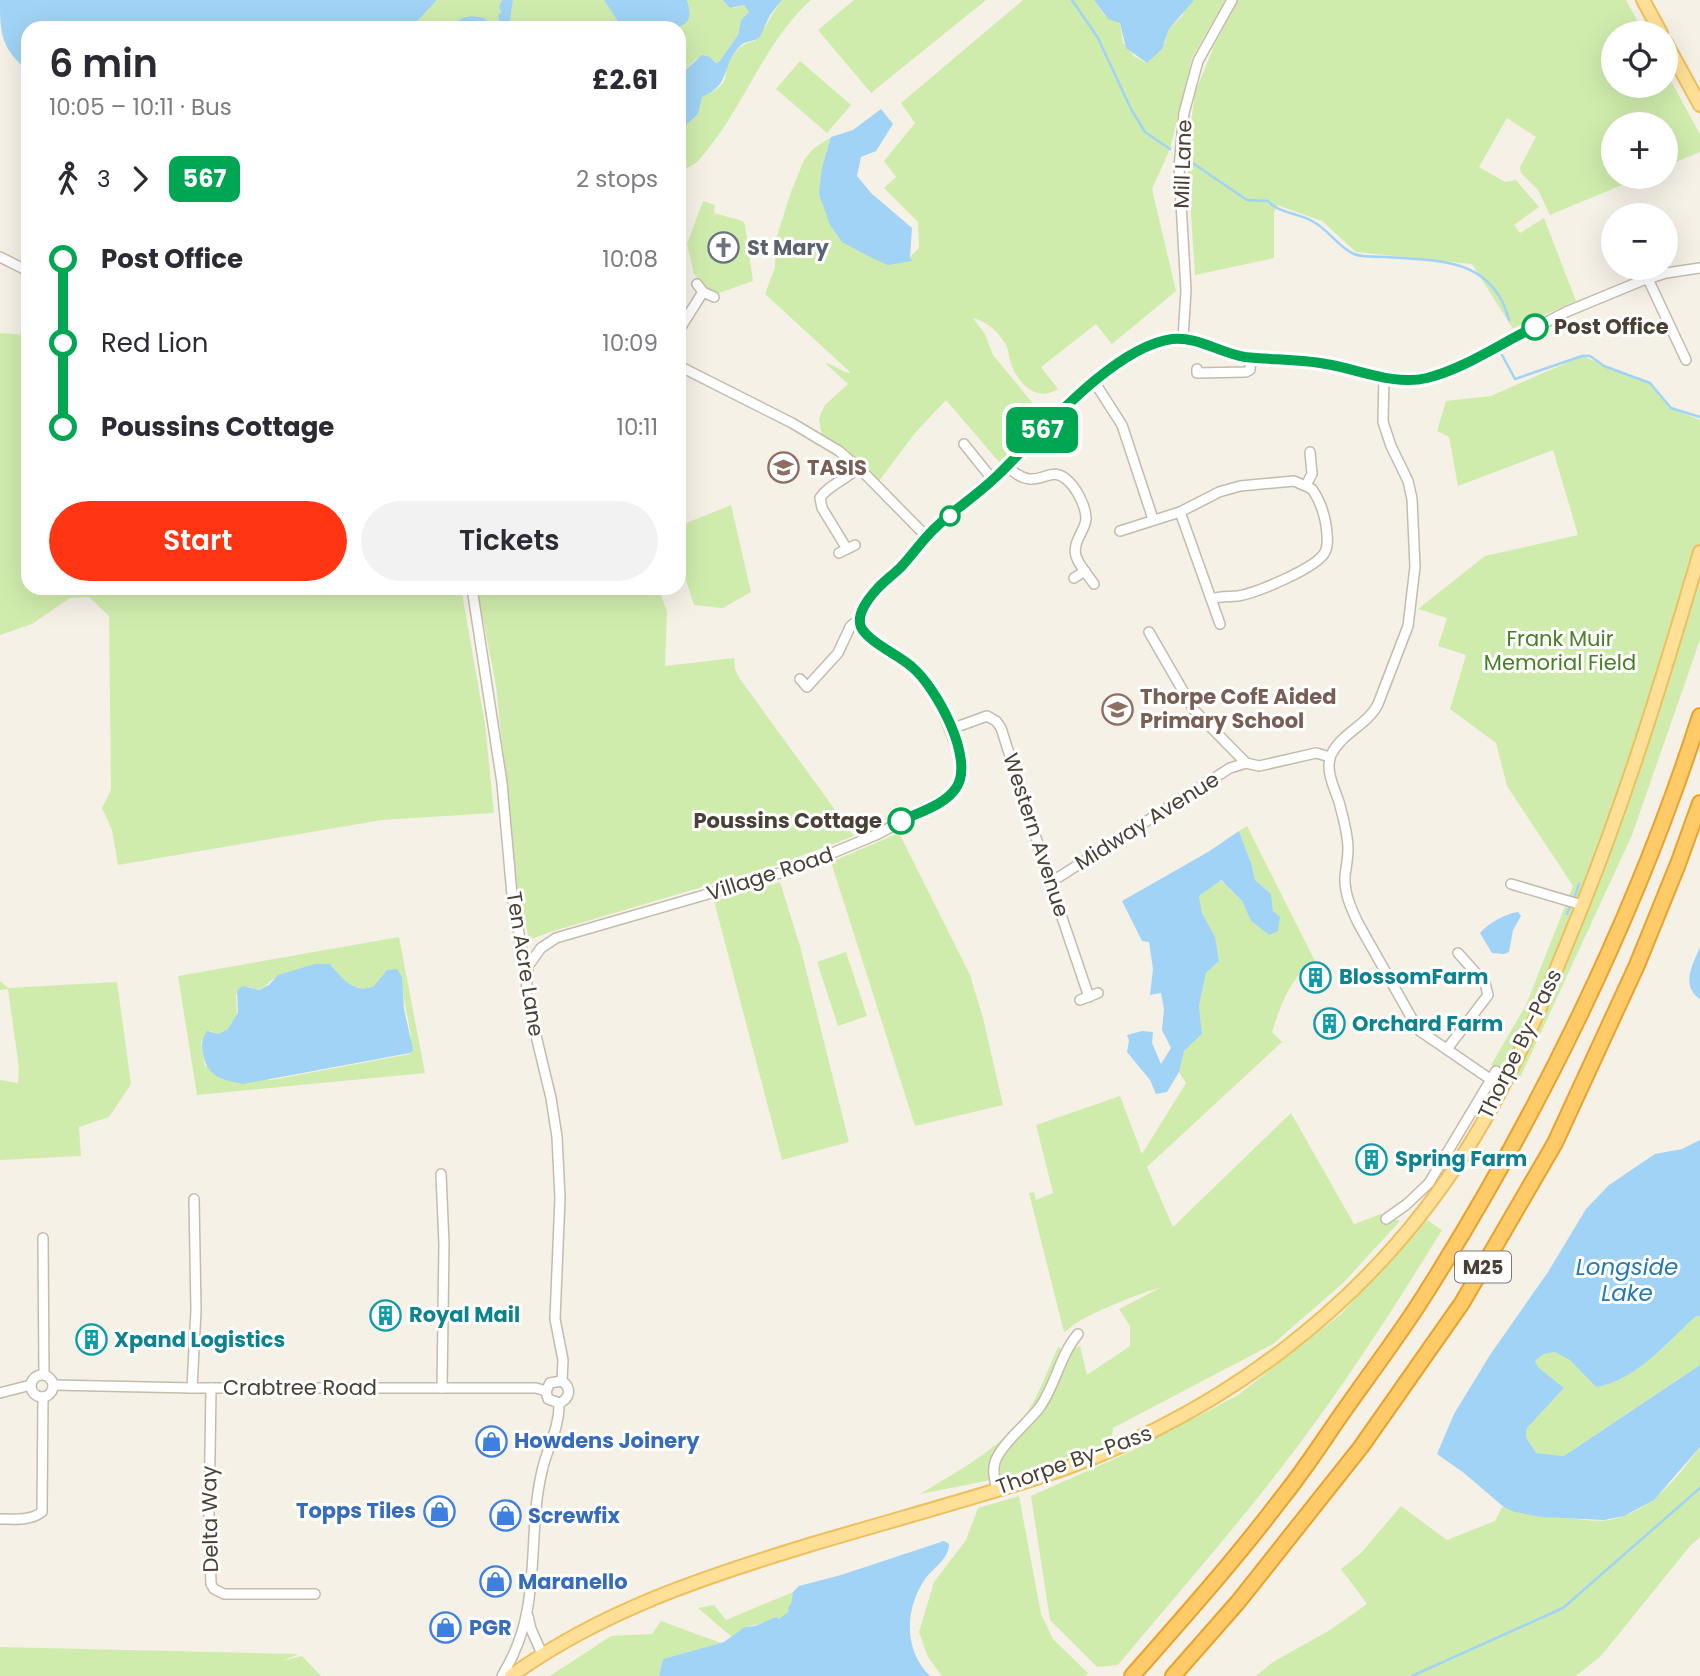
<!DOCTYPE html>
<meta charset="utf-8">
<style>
body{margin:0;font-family:Poppins,sans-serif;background:#f2f2f3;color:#2b2b33;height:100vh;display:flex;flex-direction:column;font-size:26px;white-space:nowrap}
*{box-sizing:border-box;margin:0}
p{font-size:23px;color:#7c7c81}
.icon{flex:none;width:38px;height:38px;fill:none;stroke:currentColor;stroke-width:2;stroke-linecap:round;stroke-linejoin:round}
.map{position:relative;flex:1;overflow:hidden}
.panel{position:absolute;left:21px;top:21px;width:665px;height:574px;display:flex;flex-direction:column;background:#fff;border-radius:21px;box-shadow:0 7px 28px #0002}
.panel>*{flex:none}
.badge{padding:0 14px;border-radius:10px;font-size:24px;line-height:46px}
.controls{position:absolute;left:1601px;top:21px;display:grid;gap:14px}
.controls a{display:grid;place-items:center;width:77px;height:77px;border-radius:50%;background:#fff;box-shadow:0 7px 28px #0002;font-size:35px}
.map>.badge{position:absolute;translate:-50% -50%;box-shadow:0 0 0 4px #fff}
.legs{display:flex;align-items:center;gap:10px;height:77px;padding:0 28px;font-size:23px}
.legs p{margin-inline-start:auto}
.head{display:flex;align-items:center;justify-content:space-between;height:119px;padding:0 28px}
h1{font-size:38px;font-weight:600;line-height:52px}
.cta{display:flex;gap:14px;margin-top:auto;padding:14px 28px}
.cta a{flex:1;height:80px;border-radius:42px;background:#ff3514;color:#fff;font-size:28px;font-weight:600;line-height:80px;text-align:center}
.cta a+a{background:#f2f2f3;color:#2b2b33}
ul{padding:0 28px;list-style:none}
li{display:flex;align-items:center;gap:24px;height:84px;font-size:26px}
li i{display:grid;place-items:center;width:10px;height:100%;margin:0 9px;background:currentColor}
li i::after{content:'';width:18px;height:18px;margin:-9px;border:5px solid;border-radius:50%;background:#fff}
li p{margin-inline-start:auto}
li:first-child i{background:linear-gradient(#0000 50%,currentColor 0)}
li:last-child i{background:linear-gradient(currentColor 50%,#0000 0)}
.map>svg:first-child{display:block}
.green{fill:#d0ecad;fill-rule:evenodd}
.water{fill:#a0d3f5}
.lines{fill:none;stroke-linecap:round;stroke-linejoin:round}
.stream{stroke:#a0d3f5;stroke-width:2.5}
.minor-casing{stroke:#c4bbac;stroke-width:12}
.major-casing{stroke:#ecc05e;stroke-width:16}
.highway-casing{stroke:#e8a22e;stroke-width:18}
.minor{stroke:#fff;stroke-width:9}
.major{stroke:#ffe096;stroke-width:12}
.highway{stroke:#ffcb68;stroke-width:14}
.line-1-casing{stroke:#fff;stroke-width:16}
.line-1{stroke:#00a651;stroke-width:10}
.stop-1-dot{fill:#fff;stroke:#00a651;stroke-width:3.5}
.labels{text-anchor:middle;stroke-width:6;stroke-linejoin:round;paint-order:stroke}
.shield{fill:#fff;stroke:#807a72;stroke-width:2}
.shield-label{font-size:19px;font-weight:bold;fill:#494135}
.street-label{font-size:21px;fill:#494135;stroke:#fff}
.worship-label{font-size:21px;font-weight:bold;fill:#5b616d;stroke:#fff;text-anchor:start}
.stop-label{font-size:21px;font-weight:bold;fill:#494135;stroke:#fff;text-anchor:start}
.education-label{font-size:21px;font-weight:bold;fill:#785e54;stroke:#fff;text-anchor:start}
.park-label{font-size:21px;fill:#477f24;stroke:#fff}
.culture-label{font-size:21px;font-weight:bold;fill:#0d838f;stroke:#fff;text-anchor:start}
.shop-label{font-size:21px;font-weight:bold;fill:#366cbe;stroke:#fff;text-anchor:start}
.water-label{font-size:23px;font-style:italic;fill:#2579b4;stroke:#fff}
</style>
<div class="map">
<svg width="1700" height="1676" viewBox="0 0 1700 1676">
<rect width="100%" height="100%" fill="#f5f1e7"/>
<g class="green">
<path d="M437,0H502L499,6C502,13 502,23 497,28L484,18H462L446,28H411Z"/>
<polygon points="513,0 604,0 622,28 509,28"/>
<path d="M687,0H723L734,8L744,5L749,12L741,20L738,35L719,62L717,63L710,57L696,59L679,76V28H675C688,21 692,15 687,0Z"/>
<path d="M782,0H811C762,44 741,115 698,161C693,166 685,169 679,171V132L698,114L702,97C710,93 722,88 725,79C726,75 725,71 727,67C732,55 741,42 755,41C766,28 772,13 782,0Z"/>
<polygon points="854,0 986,0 871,93 818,30"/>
<path d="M1023,0H1094L1104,15L1120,23L1123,43L1134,56L1146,63L1165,43L1169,29L1182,16L1186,7L1194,0H1225L1192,58L1170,149L1152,189L1176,291L1112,344L1096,324L1041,367L1058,389C1038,402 1020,386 1012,366C1009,359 1009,351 1006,345C998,331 987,322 973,318L985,334L993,355L1045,418L1000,463L946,400L915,433L873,489L822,438L819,418L825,405L848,384L825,363C834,364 840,371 849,373L850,372L765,294L775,267V242L791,192L804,160L813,149L831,137L822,167L910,257L919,248L918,222L884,188L896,177L884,161L915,123L901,103Z"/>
<polygon points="1238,0 1626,0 1644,33 1614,33 1614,86 1666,86 1666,72 1700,134 1700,152 1666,166 1666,124 1614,124 1614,177 1641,177 1550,215 1538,190 1521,173 1520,167 1536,137 1507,118 1479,167 1505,182 1516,180 1539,207 1514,225 1520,233 1544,218 1576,301 1513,329 1472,264 1356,252 1322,221 1277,205 1274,213 1274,258 1195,275 1187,152 1195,93 1214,46"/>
<polygon points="800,61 851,105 827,133 776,89"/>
<polygon points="703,201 715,205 714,213 743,221 745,225 753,281 716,294 704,287 694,274 687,244"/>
<polygon points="0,333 28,335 28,588 461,588 485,724 494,813 382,820 118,865 112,830 102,808 111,790 109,616 89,597 70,598 32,624 0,635"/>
<polygon points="1582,356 1650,383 1671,408 1700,420 1700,640 1632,835 1519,1080 1491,1065 1526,1005 1573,886 1507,786 1496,743 1450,709 1466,655 1438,646 1447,618 1418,609 1485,556 1578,535 1553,450 1458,486 1449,437 1437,431 1446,401 1491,396"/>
<polygon points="731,505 751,592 723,608 694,605 679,559 679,526"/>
<polygon points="477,588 658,588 667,611 665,666 734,658 735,669 740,679 854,836 780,864 550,932 529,940 517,886 496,686"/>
<path d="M1247,826L1315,961C1290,977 1281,1005 1272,1032L1282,1042L1147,1167L1173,1227L1291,1113L1354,1224L1381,1214L1400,1221L1343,1283L1273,1344L1113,1428L1111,1442L1006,1477L920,1494C959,1470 1006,1446 1031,1406C1042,1388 1049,1366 1058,1347L1066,1351L1080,1346L1087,1375L1130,1346V1326L1119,1309L1160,1288C1139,1293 1096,1311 1076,1323C1070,1326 1070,1330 1064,1332L1029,1193L1034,1192L1036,1200L1053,1193L1036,1125L1120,1096L1142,1154L1186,1083L1179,1072L1184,1051L1202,1034L1199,1006L1206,973L1219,961L1215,938L1202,913L1199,896L1220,880L1242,901L1251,921L1269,935L1273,911L1271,894L1255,880L1252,866L1239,831Z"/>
<polygon points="899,833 970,975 983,1018 1003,1105 915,1126 831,862"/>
<polygon points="780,882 800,946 849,1142 782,1160 714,901"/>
<path d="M399,937L425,1073L197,1095L178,976ZM332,965C340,981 357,993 374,986L387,970L402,977C401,1001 415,1034 410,1054L271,1080L205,1066L201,1042L211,1031L219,1035L228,1029L237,1017L236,994L250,987C264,995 266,981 277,977C294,970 315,969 332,965Z"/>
<polygon points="846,952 867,1016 838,1026 817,962"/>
<polygon points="0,981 8,988 117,982 131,1084 109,1117 79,1127 81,1156 0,1160 0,1080 18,1083 19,1068 8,989 0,990"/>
<path d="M1427,1220L1442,1230C1391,1313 1338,1395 1278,1472C1227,1538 1171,1601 1118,1665L1097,1667L1050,1620L1031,1496L1132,1451L1238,1395L1341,1314Z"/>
<path d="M1700,1316V1365L1564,1456L1536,1453L1526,1437L1527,1428L1564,1388L1538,1367L1535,1361L1544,1354L1555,1351L1570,1359L1596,1387C1632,1383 1670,1341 1695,1317Z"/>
<path d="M1700,1447V1537L1690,1546L1601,1656L1576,1676H1256L1273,1662L1330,1630L1367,1604L1341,1569L1361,1553L1401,1506L1447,1540L1495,1521L1502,1507C1522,1515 1543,1517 1565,1518C1581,1519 1599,1523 1614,1519C1652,1510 1678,1477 1700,1447Z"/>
<polygon points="1019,1496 1041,1614 1053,1639 1088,1673 1085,1676 942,1676 928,1657 919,1632 934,1582 966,1540 978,1508"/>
<polygon points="793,1592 790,1611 778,1620 745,1627 733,1638 698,1608 714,1605 726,1620"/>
<polygon points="661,1621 721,1643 663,1659 659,1676 550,1676 611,1636 652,1634"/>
<polygon points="0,1647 299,1654 282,1661 302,1656 321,1676 0,1676"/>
</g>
<g class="water">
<path d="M0,0H437L411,28H28V71C1,48 0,34 0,0Z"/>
<polygon points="502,0 513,0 509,28 498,28 500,24 498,16 501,12 499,6"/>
<path d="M604,0H687C689,7 692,17 686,23C676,32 636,28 622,28Z"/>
<path d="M723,0H782L770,15L760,37C754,42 746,40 740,46C720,67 732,84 702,97L698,114L679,132V76L702,55L710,57L716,63L719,62L738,35L741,20L749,12L744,5L730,8Z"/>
<polygon points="1094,0 1194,0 1169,29 1162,49 1147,63 1126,48 1120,23 1108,19"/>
<polygon points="473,16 484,18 497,28 446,28 462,18"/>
<polygon points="881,109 893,124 876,151 861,157 857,176 871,193 912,228 910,257 912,261 888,265 872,258 842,242 830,225 819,194 822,167 831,137 853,130"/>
<polygon points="1239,831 1252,866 1255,880 1271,894 1273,911 1280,917 1278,931 1269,935 1251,921 1242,901 1221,880 1199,896 1202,913 1215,937 1219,961 1206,973 1199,1006 1202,1034 1184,1051 1179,1072 1167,1092 1156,1094 1150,1080 1127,1052 1129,1040 1127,1035 1142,1031 1153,1032 1152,1043 1161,1064 1171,1048 1162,1030 1164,1009 1161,993 1150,995 1153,969 1149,942 1142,941 1122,901 1208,852"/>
<path d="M1518,912L1521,916L1513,930L1509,952L1504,954L1492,953L1480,933C1489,923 1504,914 1518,912Z"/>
<path d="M1700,947V999C1680,986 1693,964 1700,947Z"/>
<path d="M315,964H330C341,977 354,995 374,986L387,970L397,969L402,977L404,1009L412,1045L413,1051L410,1053L243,1084C222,1080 206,1076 203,1053C201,1044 202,1039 207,1031L219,1034L228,1029L238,1013L237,991L242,986L259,990L269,985L278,975Z"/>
<path d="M1700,1140V1316L1695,1317C1668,1342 1634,1382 1596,1387L1570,1360L1555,1352L1544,1354L1535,1361L1538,1367L1564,1388L1527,1428L1526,1437L1536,1453L1564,1456L1700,1365V1447L1654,1500L1624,1516L1604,1520L1541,1517L1515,1512L1505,1508L1464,1473L1437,1454L1454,1414L1490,1355L1548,1272L1586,1209L1609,1185L1655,1154L1682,1149Z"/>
<path d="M944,1541L949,1544C949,1559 933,1568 925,1579C905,1608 903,1650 930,1676H659L663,1659L724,1642L745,1627L755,1626L776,1617L779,1619L789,1611L788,1608L791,1604L793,1592L799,1586L841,1575Z"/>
</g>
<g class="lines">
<g class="stream">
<polyline points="1072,0 1098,38 1131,109 1145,132 1170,149"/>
<path d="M1191,162L1247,200L1268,201C1278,213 1298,213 1312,221C1328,229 1339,248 1354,254C1363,258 1377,256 1387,257C1441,261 1493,258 1509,320"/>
<polyline points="1502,355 1515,379 1582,356 1590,356 1604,366 1650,383 1671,408 1700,417"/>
<polyline points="1574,899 1579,884"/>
<polyline points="1567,914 1571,904"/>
<polyline points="1412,1676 1563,1608 1700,1488"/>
</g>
<defs>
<g id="minor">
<polyline points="0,257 28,271"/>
<polyline points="1648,279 1686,360"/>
<polyline points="697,284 703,292 714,297"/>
<polyline points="679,330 703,292"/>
<polyline points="1183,339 1186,290 1179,168 1184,113 1198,61 1232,0"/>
<polyline points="679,366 792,423 839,451 862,471 927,537"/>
<polyline points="1197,369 1197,373 1246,372 1250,370 1251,357"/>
<path d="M1384,376L1383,422L1391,446L1408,481L1412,499L1415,567L1408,626L1378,704C1368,725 1341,733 1331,755C1325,770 1334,787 1339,802C1343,817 1348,834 1348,849C1348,859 1346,867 1345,876C1344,893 1351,908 1358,923L1415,1024L1420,1031L1490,1079"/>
<polyline points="1095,383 1122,425 1153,519"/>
<polyline points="964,444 993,480"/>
<path d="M1007,466C1037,496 1047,463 1066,479C1076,487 1086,506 1086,519C1085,531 1072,542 1076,556C1079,566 1088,575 1094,584"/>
<polyline points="1306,485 1312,474 1310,452"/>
<polyline points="1180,512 1220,624"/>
<path d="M1120,531L1180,512L1219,492L1240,486L1294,481L1312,489C1319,499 1324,513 1326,525C1327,533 1329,544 1325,552C1317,568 1256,593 1238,596C1229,597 1220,596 1211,599"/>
<path d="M847,549L822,508L820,498C829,484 847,480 858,467"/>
<polyline points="839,553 855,545"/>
<polyline points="1074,578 1085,571"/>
<polyline points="472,588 502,783 512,895 524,961 528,966 526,994 551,1098 557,1137 560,1198 555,1319 563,1360 562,1381"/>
<polyline points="1149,632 1194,710 1246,763 1259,766 1316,753 1330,757"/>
<polyline points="800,679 807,687 838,653 850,627 853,624 860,623"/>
<polyline points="951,729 987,716 996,721 1001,728 1053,891 1089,997"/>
<polyline points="1050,880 1059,877 1230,768 1246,763"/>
<polyline points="1511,884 1582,905"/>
<polyline points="528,966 541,948 556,938 794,869 878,834 950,795 961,779 960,756 936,694 913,667 865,633 860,623 860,615 877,589 900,567 935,529 998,475 1087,389 1130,355 1155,343 1183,339 1244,356 1326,364 1396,379 1425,378 1462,365 1566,312 1641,281 1666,273 1700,268"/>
<polyline points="1080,1000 1098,993"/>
<polyline points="1447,1049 1488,995 1485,983 1458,953"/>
<polyline points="441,1174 444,1244 442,1388"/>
<polyline points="1386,1219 1407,1204 1429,1183 1496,1071"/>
<polyline points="43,1238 44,1375"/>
<circle cx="42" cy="1386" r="11"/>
<polyline points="53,1385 192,1388 536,1388 546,1391"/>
<polyline points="192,1388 196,1310 194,1199"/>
<polyline points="211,1388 209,1516 211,1584 214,1589 224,1594 315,1594"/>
<polyline points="546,1391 550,1383 562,1381"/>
<polyline points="546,1391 548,1399 559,1403"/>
<polyline points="0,1393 31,1385"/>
<path d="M559,1403C570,1399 572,1388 562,1381"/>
<path d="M997,1489C995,1481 992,1472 995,1462C1001,1444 1028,1423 1040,1407C1056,1384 1060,1355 1078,1334"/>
<path d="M0,1519C15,1519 30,1521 42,1512L43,1397"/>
<polyline points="528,1616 531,1629 542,1654"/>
<path d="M502,1676C514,1656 523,1634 527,1611C536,1565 531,1517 542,1471C547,1448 560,1427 559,1403"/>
</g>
<g id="major">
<polyline points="1643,0 1661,33"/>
<polyline points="1666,43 1700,105"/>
<path d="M511,1676C601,1611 704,1577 809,1545C883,1523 957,1503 1030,1480C1214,1423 1375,1303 1475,1136C1519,1063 1551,983 1583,904C1629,789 1665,671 1700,552"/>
</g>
<g id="highway">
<path d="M1132,1676C1183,1618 1234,1561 1281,1499C1307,1467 1329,1431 1353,1398C1377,1364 1402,1331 1424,1296C1536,1119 1636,916 1700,716"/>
<polyline points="1173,1676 1238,1602 1361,1447 1462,1303 1555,1143 1637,965 1678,864 1700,803"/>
</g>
</defs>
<use href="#minor" class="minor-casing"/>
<use href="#major" class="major-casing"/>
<use href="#highway" class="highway-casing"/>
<use href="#minor" class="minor"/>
<use href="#major" class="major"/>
<use href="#highway" class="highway"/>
</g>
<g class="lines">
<defs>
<path id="line-1" d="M901,821C919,812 945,805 956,788C976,759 935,686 912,667C900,656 867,641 861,627C856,614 868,599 877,589C884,581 893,575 901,567C912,555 921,542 933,530C953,510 978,495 999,474C1040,434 1113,347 1172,339C1197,336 1220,353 1245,357C1272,360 1299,359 1326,364C1358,369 1394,386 1427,378C1466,368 1499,344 1535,327"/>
</defs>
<use href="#line-1" class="line-1-casing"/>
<use href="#line-1" class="line-1"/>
</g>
<defs>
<symbol id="church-ring" viewBox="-11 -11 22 22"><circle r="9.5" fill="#fff" stroke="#6b7280" stroke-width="1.5"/><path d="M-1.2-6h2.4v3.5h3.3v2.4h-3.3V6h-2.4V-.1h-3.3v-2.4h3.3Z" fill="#6b7280"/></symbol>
<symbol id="school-ring" viewBox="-11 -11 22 22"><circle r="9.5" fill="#fff" stroke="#8d6e63" stroke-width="1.5"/><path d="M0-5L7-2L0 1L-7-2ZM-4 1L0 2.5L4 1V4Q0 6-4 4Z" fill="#8d6e63"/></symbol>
<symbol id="building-ring" viewBox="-11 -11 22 22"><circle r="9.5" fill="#fff" stroke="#0f9aa8" stroke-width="1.5"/><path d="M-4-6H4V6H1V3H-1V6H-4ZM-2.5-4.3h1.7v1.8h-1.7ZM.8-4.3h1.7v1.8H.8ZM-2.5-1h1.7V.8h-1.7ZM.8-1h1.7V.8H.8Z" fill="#0f9aa8"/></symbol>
<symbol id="shop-ring" viewBox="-11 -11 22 22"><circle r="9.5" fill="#fff" stroke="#3f7fe0" stroke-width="1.5"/><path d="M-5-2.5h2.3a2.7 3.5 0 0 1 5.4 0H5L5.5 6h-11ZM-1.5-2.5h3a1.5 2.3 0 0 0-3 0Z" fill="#3f7fe0"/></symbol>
</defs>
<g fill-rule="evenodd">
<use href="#church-ring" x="706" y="230" width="35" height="35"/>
<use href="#school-ring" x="766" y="450" width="35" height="35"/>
<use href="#school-ring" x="1100" y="692" width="35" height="35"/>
<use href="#building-ring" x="1298" y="960" width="35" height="35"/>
<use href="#building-ring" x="1312" y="1006" width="35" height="35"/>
<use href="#building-ring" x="1354" y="1142" width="35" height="35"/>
<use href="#building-ring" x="368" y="1298" width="35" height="35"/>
<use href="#building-ring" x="74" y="1322" width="35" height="35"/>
<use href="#shop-ring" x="474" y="1424" width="35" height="35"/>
<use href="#shop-ring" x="422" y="1494" width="35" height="35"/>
<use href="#shop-ring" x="488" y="1498" width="35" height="35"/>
<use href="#shop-ring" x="478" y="1564" width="35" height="35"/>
<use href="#shop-ring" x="428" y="1610" width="35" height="35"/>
</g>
<g class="stop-1-dot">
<circle cx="1535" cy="327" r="12"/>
<circle cx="950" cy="516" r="9"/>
<circle cx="901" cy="821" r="12"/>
</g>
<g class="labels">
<rect class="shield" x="1455" y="1251.5" width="56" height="31" rx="5"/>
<g class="shield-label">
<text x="1483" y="1274">M25</text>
</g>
<g class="street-label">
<text transform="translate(1183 164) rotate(-88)" y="7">Mill Lane</text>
<text transform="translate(1147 821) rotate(-32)" y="7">Midway Avenue</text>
<text transform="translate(1036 835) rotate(72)" y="7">Western Avenue</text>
<text transform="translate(770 874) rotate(-18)" y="7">Village Road</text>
<text transform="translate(525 964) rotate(81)" y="7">Ten Acre Lane</text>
<text transform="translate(1520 1044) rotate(-64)" y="7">Thorpe By-Pass</text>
<text x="300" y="1395">Crabtree Road</text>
<text transform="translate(1074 1460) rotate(-20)" y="7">Thorpe By-Pass</text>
<text transform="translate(210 1519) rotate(-91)" y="7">Delta Way</text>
</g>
<g class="worship-label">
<text x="747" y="255">St Mary</text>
</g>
<g class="stop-label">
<text x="1554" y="334">Post Office</text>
<text x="882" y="828" text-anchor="end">Poussins Cottage</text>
</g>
<g class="education-label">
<text x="807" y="475">TASIS</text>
<text x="1140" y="704">Thorpe CofE Aided<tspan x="1140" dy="24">Primary School</tspan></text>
</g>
<g class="park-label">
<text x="1560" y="646">Frank Muir<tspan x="1560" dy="24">Memorial Field</tspan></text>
</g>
<g class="culture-label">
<text x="1339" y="984">BlossomFarm</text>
<text x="1352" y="1031">Orchard Farm</text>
<text x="1395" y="1166">Spring Farm</text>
<text x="409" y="1322">Royal Mail</text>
<text x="114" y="1347">Xpand Logistics</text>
</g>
<g class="shop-label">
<text x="514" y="1448">Howdens Joinery</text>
<text x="416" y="1518" text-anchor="end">Topps Tiles</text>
<text x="528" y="1523">Screwfix</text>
<text x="518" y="1589">Maranello</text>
<text x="469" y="1635">PGR</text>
</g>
<g class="water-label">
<text x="1627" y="1275">Longside<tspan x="1627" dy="26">Lake</tspan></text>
</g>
</g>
</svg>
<div class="controls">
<a><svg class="icon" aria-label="locate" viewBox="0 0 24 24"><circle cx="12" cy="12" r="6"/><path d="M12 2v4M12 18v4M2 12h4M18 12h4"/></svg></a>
<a>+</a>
<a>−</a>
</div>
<b class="badge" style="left:1042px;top:430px;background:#00a651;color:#fff">567</b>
<section class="panel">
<div class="head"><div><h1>6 min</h1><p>10:05 – 10:11 · Bus</p></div><b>£2.61</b></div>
<div class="legs"><svg class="icon" aria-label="walk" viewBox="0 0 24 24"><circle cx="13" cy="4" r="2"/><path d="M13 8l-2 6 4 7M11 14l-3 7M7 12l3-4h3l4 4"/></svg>3<svg class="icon" aria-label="forward" viewBox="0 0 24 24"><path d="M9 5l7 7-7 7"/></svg><b class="badge" style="background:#00a651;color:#fff">567</b><p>2 stops</p></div>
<ul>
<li><i style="color:#00a651"></i><b>Post Office</b><p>10:08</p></li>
<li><i style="color:#00a651"></i><span>Red Lion</span><p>10:09</p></li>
<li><i style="color:#00a651"></i><b>Poussins Cottage</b><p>10:11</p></li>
</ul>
<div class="cta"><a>Start</a><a>Tickets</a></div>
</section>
</div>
